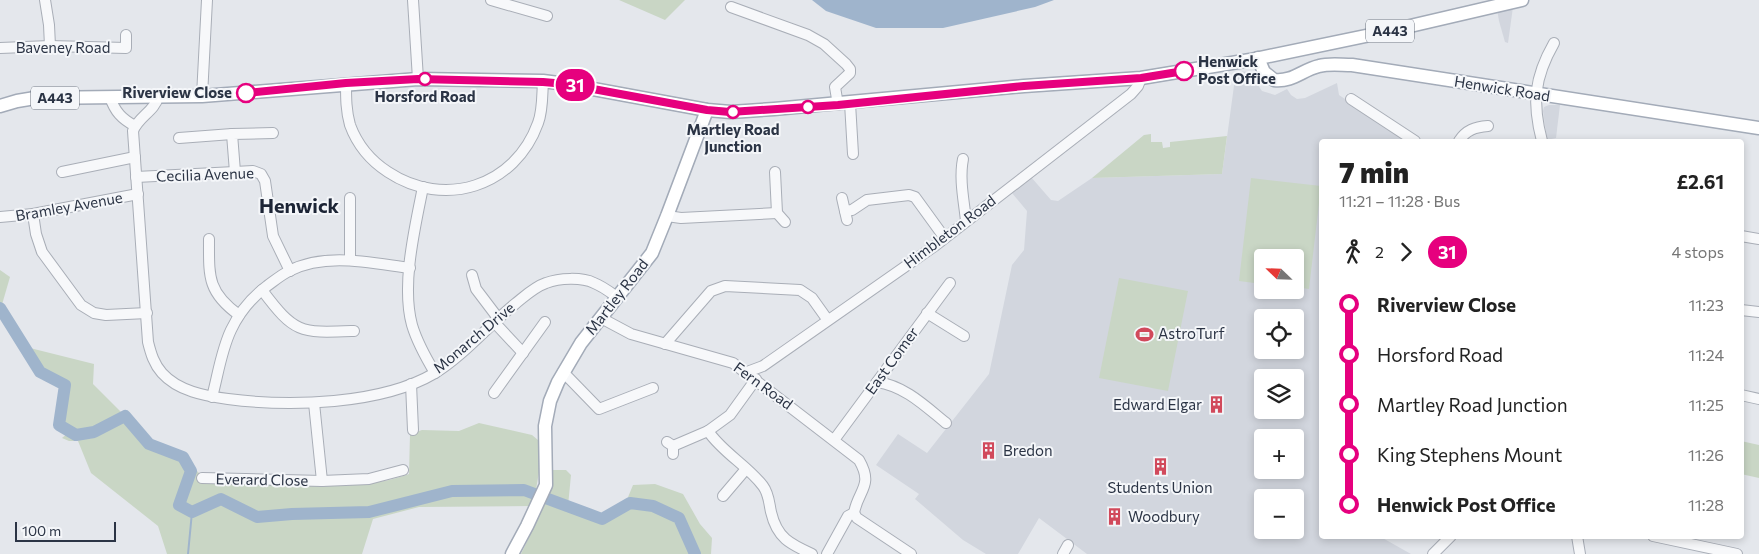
<!DOCTYPE html>
<meta charset="utf-8">
<style>
body{margin:0;font-family:Commissioner,sans-serif;background:#f2f2f2;color:#222;height:100vh;display:flex;flex-direction:column;font-size:19px;white-space:nowrap}
*{box-sizing:border-box;margin:0}
p{font-size:16px;color:#767676}
.icon{flex:none;width:28px;height:28px;fill:none;stroke:currentColor;stroke-width:2;stroke-linecap:round;stroke-linejoin:round}
.map{position:relative;flex:1;overflow:hidden}
.drawer{position:absolute;left:1319px;top:139px;width:425px;height:400px;display:flex;flex-direction:column;background:#fff;border-radius:5px;box-shadow:0 2px 8px #0003}
.drawer>*{flex:none}
.badge{padding:0 10px;border-radius:16px;font-size:18px;line-height:32px}
.needle{width:32px;rotate:293deg}
.buttons{position:absolute;left:1254px;top:249px;display:grid;gap:10px}
.buttons a{display:grid;place-items:center;width:50px;height:50px;border-radius:5px;background:#fff;box-shadow:0 2px 8px #0003;font-size:25px}
.scale{position:absolute;left:15px;bottom:12px;width:101px;box-sizing:border-box;padding-left:5px;border:2px solid #2b3445;border-top:0;font-size:14px;line-height:18px;white-space:nowrap;color:#2b3445;-webkit-text-stroke:4px #f4f6f9;paint-order:stroke}
.map>.badge{position:absolute;translate:-50% -50%;box-shadow:0 0 0 2px #fff}
.legs{display:flex;align-items:center;gap:8px;height:55px;padding:0 20px;font-size:16px}
.legs p{margin-inline-start:auto}
.headline{display:flex;align-items:center;justify-content:space-between;height:85px;padding:0 20px}
h1{font-size:28px;font-weight:800;line-height:38px}
ul{padding:0 20px;list-style:none}
li{display:flex;align-items:center;gap:18px;height:50px;font-size:19px}
li i{display:grid;place-items:center;width:8px;height:100%;margin:0 6px;background:currentColor}
li i::after{content:'';width:12px;height:12px;margin:-6px;border:4px solid;border-radius:50%;background:#fff}
li p{margin-inline-start:auto}
li:first-child i{background:linear-gradient(#0000 50%,currentColor 0)}
li:last-child i{background:linear-gradient(currentColor 50%,#0000 0)}
.map>svg:first-child{display:block}
.built{fill:#d2d6de;fill-rule:evenodd}
.green{fill:#c9d6c5}
.water{fill:#9fb4cc}
.lines{fill:none;stroke-linecap:round;stroke-linejoin:round}
.stream{stroke:#9fb4cc;stroke-width:2}
.river{stroke:#9fb4cc;stroke-width:12}
.minor-casing{stroke:#a9aeb7;stroke-width:12}
.major-casing{stroke:#a3abb8;stroke-width:15}
.minor{stroke:#f7f8fa;stroke-width:10}
.major{stroke:#fff;stroke-width:12}
.line-1-casing{stroke:#fff;stroke-width:11}
.line-1{stroke:#e6007e;stroke-width:8}
.stop-1-dot{fill:#fff;stroke:#e6007e;stroke-width:2.5}
.labels{text-anchor:middle;stroke-width:4;stroke-linejoin:round;paint-order:stroke}
.shield{fill:#f4f6f9;stroke:#676e7b;stroke-width:1}
.shield-label{font-size:14px;font-weight:bold;fill:#2b3445}
.street-label{font-size:15px;fill:#2b3445;stroke:#f4f6f9}
.stop-label{font-size:15px;font-weight:bold;fill:#2b3445;stroke:#f4f6f9}
.poi-label{font-size:15px;fill:#2b3445;stroke:#f4f6f9;text-anchor:start}
.district-label{font-size:20px;font-weight:bold;fill:#1d2536;stroke:#f4f6f9}
</style>
<div class="map">
<svg width="1759" height="554" viewBox="0 0 1759 554">
<rect width="100%" height="100%" fill="#e4e7ec"/>
<g class="built">
<polygon points="1513,7 1508,43 1505,42 1499,21 1497,9"/>
<path d="M1236,71L1249,72L1262,91L1275,95L1287,89L1291,95L1297,99L1305,98L1337,83L1339,95L1408,141H1321V536H1379L1411,554H1087L1039,518L1018,554H986L963,540L915,499L919,494L876,465L898,434L927,453L989,374L1012,265L1024,250L1027,211L1012,193L1031,177L1051,200L1058,201L1092,178L1222,174ZM1262,258H1295V290H1262ZM1262,318H1295V350H1262ZM1262,378H1295V410H1262ZM1262,438H1295V470H1262ZM1262,498H1295V530H1262Z"/>
<polygon points="1549,105 1560,105 1556,138 1547,140 1543,111 1544,107"/>
</g>
<g class="green">
<polygon points="619,0 685,0 665,20"/>
<polygon points="1151,134 1151,142 1162,142 1163,148 1170,147 1170,142 1227,136 1222,174 1092,178 1144,135"/>
<polygon points="1251,178 1321,186 1309,289 1295,287 1295,258 1262,258 1262,284 1239,281"/>
<polygon points="0,270 10,277 1,308 0,308"/>
<polygon points="1119,278 1188,291 1168,391 1099,378"/>
<path d="M26,347L94,364L93,384L125,416L149,444L183,457L199,473L198,481C229,485 259,485 290,485C330,486 371,488 409,474L410,434L422,430L459,431L479,423L532,435L538,440L541,461L533,506L419,507L373,519L362,554H188L191,521L188,554H167L158,526L91,473L78,441H69L62,438L67,434L59,425L65,385L40,372Z"/>
<polygon points="1741,441 1759,445 1759,478 1741,474"/>
<polygon points="552,470 566,470 571,475 568,506 602,519 624,507 633,485 655,484 683,494 700,524 712,538 711,554 521,554 547,500"/>
</g>
<polygon class="water" points="812,0 1054,0 1035,7 943,28 876,28 826,11"/>
<g class="lines">
<polyline class="stream" points="188,554 192,512"/>
<polyline class="river" points="0,308 40,372 65,385 59,425 76,435 94,432 125,416 149,444 183,457 191,471 179,505 192,512 221,499 257,517 292,514 369,512 452,491 524,490 602,519 630,503 653,506 679,518 695,554"/>
<defs>
<g id="minor">
<polyline points="45,0 49,25 50,46"/>
<polyline points="413,0 418,79"/>
<polyline points="491,0 547,16"/>
<polyline points="731,7 808,35 824,44 846,64 850,69 850,73 835,87 838,105"/>
<polyline points="0,48 50,46 126,48 126,35"/>
<path d="M346,83C346,98 346,111 350,125C357,144 371,161 388,172C444,209 515,187 538,123C543,110 542,95 543,81"/>
<polyline points="202,96 207,0"/>
<path d="M110,97C115,112 122,119 135,126"/>
<path d="M158,97C155,111 138,117 133,131L148,342C151,354 154,364 162,373C178,391 205,396 228,399C289,407 381,405 435,373C463,356 489,325 515,304C525,296 534,287 546,283C559,278 582,277 594,283C602,286 610,292 617,297"/>
<polyline points="1351,99 1415,141"/>
<polyline points="850,103 853,154"/>
<polyline points="179,138 232,134"/>
<path d="M1459,141C1466,130 1475,127 1488,126"/>
<path d="M1542,141C1532,103 1534,78 1554,43"/>
<path d="M963,159C959,179 964,201 966,221"/>
<polyline points="62,172 135,157"/>
<polyline points="235,172 232,134 273,133"/>
<polyline points="775,172 777,213 785,222"/>
<polyline points="136,177 235,172 253,171 261,174 265,181 273,236 290,271"/>
<path d="M423,187C415,227 401,285 412,325C417,342 426,358 435,373"/>
<polyline points="842,198 847,220"/>
<polyline points="845,211 852,210 867,200 909,195 915,197 944,237"/>
<polyline points="33,214 36,234 42,252 81,305 94,313 106,315 147,313"/>
<polyline points="667,216 681,218 777,213"/>
<polyline points="0,217 33,214 138,194"/>
<polyline points="1741,236 1759,239"/>
<path d="M209,239C209,276 207,292 239,315"/>
<polyline points="350,260 350,198"/>
<polyline points="472,275 476,289 498,318"/>
<path d="M262,290C295,334 300,333 354,331"/>
<polyline points="1741,310 1759,312"/>
<polyline points="927,313 964,336"/>
<path d="M601,318L631,334L733,363L859,460C874,486 858,490 854,513"/>
<polyline points="494,322 523,353"/>
<polyline points="665,344 711,291 725,286 800,290 812,298 827,319"/>
<polyline points="563,372 599,409 653,388"/>
<polyline points="747,372 763,366 936,245 1131,94 1138,86 1141,78"/>
<path d="M877,382C905,386 925,406 946,423"/>
<polyline points="411,384 413,430"/>
<polyline points="494,393 545,322"/>
<polyline points="1741,395 1759,399"/>
<path d="M212,397C218,375 221,351 231,330C239,313 251,298 267,286C274,281 281,275 289,271C326,252 371,263 410,268"/>
<polyline points="314,403 322,481"/>
<path d="M708,431C723,453 747,465 763,486C769,494 769,503 771,512C777,538 790,544 812,554"/>
<polyline points="834,440 950,283"/>
<polyline points="667,442 673,446 673,454"/>
<polyline points="673,446 708,431 730,415 756,379"/>
<polyline points="202,478 322,481 369,479 403,470"/>
<polyline points="723,496 746,469"/>
<polyline points="854,513 857,518 911,554"/>
<polyline points="1577,536 1580,554"/>
<polyline points="1653,536 1737,554"/>
<polyline points="827,554 848,516 854,513"/>
<polyline points="1063,554 1068,545"/>
<polyline points="1433,554 1451,536"/>
</g>
<g id="major">
<path d="M1258,58L1264,72L1274,80C1293,82 1302,70 1319,66C1330,63 1341,65 1352,65L1759,128"/>
<polyline points="0,106 17,101 35,98 202,96 418,79 543,81 566,84 707,110 731,112 774,109 1024,86 1141,78 1250,60 1380,33 1522,0"/>
<polyline points="512,554 527,526 546,485 545,426 550,401 558,382 581,343 652,253 667,216 707,110"/>
</g>
</defs>
<use href="#minor" class="minor-casing"/>
<use href="#major" class="major-casing"/>
<use href="#minor" class="minor"/>
<use href="#major" class="major"/>
</g>
<g class="lines">
<defs>
<polyline id="line-1" points="246,93 346,83 418,79 543,82 566,84 707,110 730,112 838,105 1024,86 1141,78 1184,71"/>
</defs>
<use href="#line-1" class="line-1-casing"/>
<use href="#line-1" class="line-1"/>
</g>
<defs>
<symbol id="stadium-bare" viewBox="-9 -9 18 18"><path d="M0-5a6.5 5 0 1 0 0 10a6.5 5 0 1 0 0-10ZM-3.5-1.8h7v3.6h-7Z" fill="#d1495b" stroke="#f4f6f9" stroke-width="2.5" paint-order="stroke"/></symbol>
<symbol id="building-bare" viewBox="-9 -9 18 18"><path d="M-4-6H4V6H1V3H-1V6H-4ZM-2.5-4.3h1.7v1.8h-1.7ZM.8-4.3h1.7v1.8H.8ZM-2.5-1h1.7V.8h-1.7ZM.8-1h1.7V.8H.8Z" fill="#d1495b" stroke="#f4f6f9" stroke-width="2.5" paint-order="stroke"/></symbol>
</defs>
<g fill-rule="evenodd">
<use href="#stadium-bare" x="1132" y="322" width="25" height="25"/>
<use href="#building-bare" x="1204" y="392" width="25" height="25"/>
<use href="#building-bare" x="976" y="438" width="25" height="25"/>
<use href="#building-bare" x="1148" y="454" width="25" height="25"/>
<use href="#building-bare" x="1102" y="504" width="25" height="25"/>
</g>
<g class="stop-1-dot">
<circle cx="1184" cy="71" r="9"/>
<circle cx="425" cy="79" r="6"/>
<circle cx="246" cy="93" r="9"/>
<circle cx="808" cy="107" r="6"/>
<circle cx="733" cy="112" r="6"/>
</g>
<g class="labels">
<g class="shield">
<rect x="1366" y="19.5" width="48" height="23" rx="4"/>
<rect x="31" y="86.5" width="48" height="23" rx="4"/>
</g>
<g class="shield-label">
<text x="1390" y="36">A443</text>
<text x="55" y="103">A443</text>
</g>
<g class="street-label">
<text x="63" y="53">Baveney Road</text>
<text transform="translate(1502 89) rotate(9)" y="5">Henwick Road</text>
<text transform="translate(205 175) rotate(-2)" y="5">Cecilia Avenue</text>
<text transform="translate(69 207) rotate(-10)" y="5">Bramley Avenue</text>
<text transform="translate(950 232) rotate(-37)" y="5">Himbleton Road</text>
<text transform="translate(617 297) rotate(-52)" y="5">Martley Road</text>
<text transform="translate(474 338) rotate(-40)" y="5">Monarch Drive</text>
<text transform="translate(892 361) rotate(-54)" y="5">East Comer</text>
<text transform="translate(763 386) rotate(36)" y="5">Fern Road</text>
<text transform="translate(262 480) rotate(1)" y="5">Everard Close</text>
</g>
<g class="stop-label">
<text x="1198" y="67" text-anchor="start">Henwick<tspan x="1198" dy="17">Post Office</tspan></text>
<text x="232" y="98" text-anchor="end">Riverview Close</text>
<text x="425" y="102">Horsford Road</text>
<text x="733" y="135">Martley Road<tspan x="733" dy="17">Junction</tspan></text>
</g>
<g class="poi-label">
<text x="1158" y="339">AstroTurf</text>
<text x="1202" y="410" text-anchor="end">Edward Elgar</text>
<text x="1003" y="456">Bredon</text>
<text x="1160" y="493" text-anchor="middle">Students Union</text>
<text x="1128" y="522">Woodbury</text>
</g>
<g class="district-label">
<text x="299" y="213">Henwick</text>
</g>
</g>
</svg>
<div class="buttons">
<a><svg class="needle" viewBox="-14 -14 28 28"><path d="M0-13l5 13h-10z" fill="#e53935"/><path d="M0 13l5-13h-10z" fill="#767676"/></svg></a>
<a><svg class="icon" aria-label="locate" viewBox="0 0 24 24"><circle cx="12" cy="12" r="6"/><path d="M12 2v4M12 18v4M2 12h4M18 12h4"/></svg></a>
<a><svg class="icon" aria-label="layers" viewBox="0 0 24 24"><path d="M12 4l9 5-9 5-9-5zM3 14l9 5 9-5"/></svg></a>
<a>+</a>
<a>−</a>
</div>
<div class="scale">100 m</div>
<b class="badge" style="left:575px;top:85px;background:#e6007e;color:#fff">31</b>
<section class="drawer">
<div class="headline"><div><h1>7 min</h1><p>11:21 – 11:28 · Bus</p></div><b>£2.61</b></div>
<div class="legs"><svg class="icon" aria-label="walk" viewBox="0 0 24 24"><circle cx="13" cy="4" r="2"/><path d="M13 8l-2 6 4 7M11 14l-3 7M7 12l3-4h3l4 4"/></svg>2<svg class="icon" aria-label="forward" viewBox="0 0 24 24"><path d="M9 5l7 7-7 7"/></svg><b class="badge" style="background:#e6007e;color:#fff">31</b><p>4 stops</p></div>
<ul>
<li><i style="color:#e6007e"></i><b>Riverview Close</b><p>11:23</p></li>
<li><i style="color:#e6007e"></i><span>Horsford Road</span><p>11:24</p></li>
<li><i style="color:#e6007e"></i><span>Martley Road Junction</span><p>11:25</p></li>
<li><i style="color:#e6007e"></i><span>King Stephens Mount</span><p>11:26</p></li>
<li><i style="color:#e6007e"></i><b>Henwick Post Office</b><p>11:28</p></li>
</ul>
</section>
</div>
